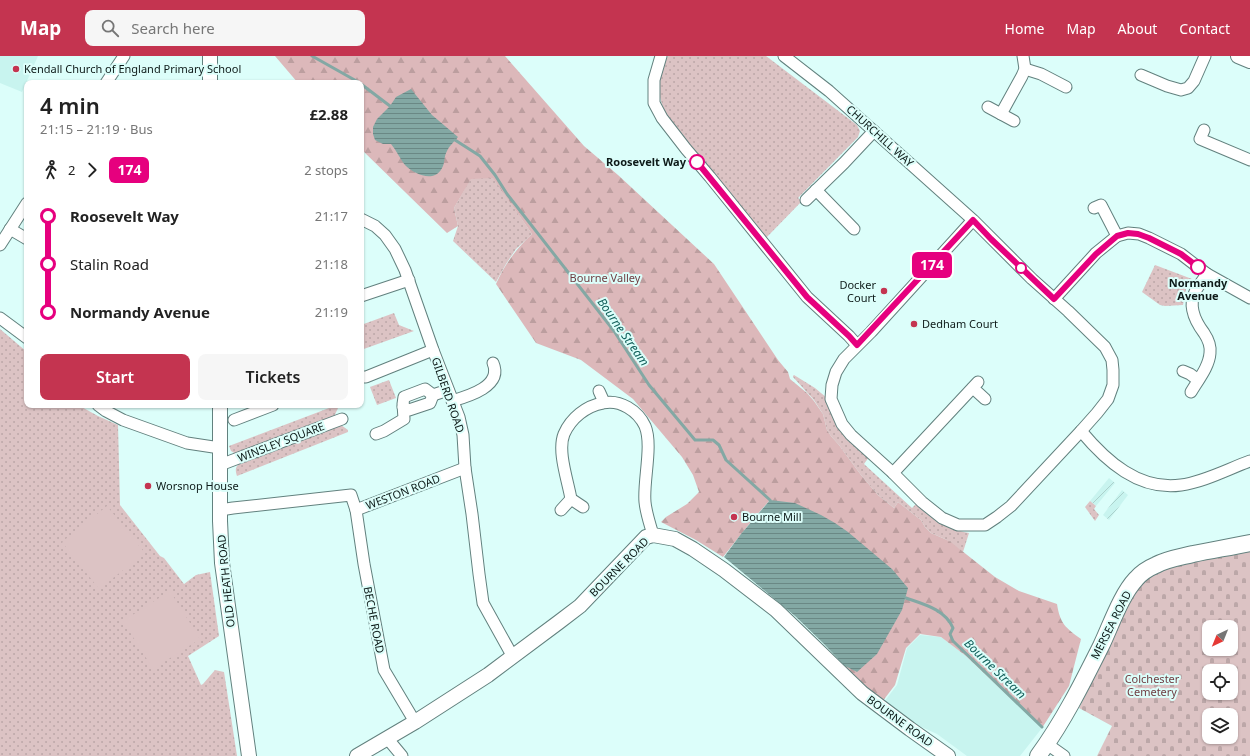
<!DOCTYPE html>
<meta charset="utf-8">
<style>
body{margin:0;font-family:"Noto Sans",sans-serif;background:#f6f6f6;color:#222;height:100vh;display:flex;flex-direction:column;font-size:15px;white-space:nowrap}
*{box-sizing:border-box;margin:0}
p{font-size:13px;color:#767676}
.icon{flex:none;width:22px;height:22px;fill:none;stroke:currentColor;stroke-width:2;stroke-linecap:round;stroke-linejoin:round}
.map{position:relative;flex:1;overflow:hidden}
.details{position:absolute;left:24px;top:24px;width:340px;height:328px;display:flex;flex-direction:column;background:#fff;border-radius:8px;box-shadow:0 1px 3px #0004}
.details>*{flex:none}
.badge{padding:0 8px;border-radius:6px;font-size:14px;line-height:26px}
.needle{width:26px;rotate:223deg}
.tools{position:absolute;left:1202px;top:564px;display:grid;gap:8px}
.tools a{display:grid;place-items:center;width:36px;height:36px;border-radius:8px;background:#fff;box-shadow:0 1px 3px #0004;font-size:20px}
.map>.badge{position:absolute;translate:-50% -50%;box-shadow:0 0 0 2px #fff}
.legs{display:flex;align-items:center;gap:6px;height:44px;padding:0 16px;font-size:13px}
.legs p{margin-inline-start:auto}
.head{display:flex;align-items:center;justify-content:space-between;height:68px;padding:0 16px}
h1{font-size:22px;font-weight:600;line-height:30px}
.button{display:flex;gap:8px;margin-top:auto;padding:8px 16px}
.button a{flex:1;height:46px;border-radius:8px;background:#c43450;color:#fff;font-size:16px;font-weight:600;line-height:46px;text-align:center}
.button a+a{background:#f6f6f6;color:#222}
ul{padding:0 16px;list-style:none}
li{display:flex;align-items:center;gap:14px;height:48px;font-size:15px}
li i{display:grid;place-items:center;width:6px;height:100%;margin:0 5px;background:currentColor}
li i::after{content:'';width:10px;height:10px;margin:-5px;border:3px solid;border-radius:50%;background:#fff}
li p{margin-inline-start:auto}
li:first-child i{background:linear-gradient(#0000 50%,currentColor 0)}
li:last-child i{background:linear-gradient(currentColor 50%,#0000 0)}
header{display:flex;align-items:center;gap:24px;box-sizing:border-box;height:56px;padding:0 20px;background:#c43450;color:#fff}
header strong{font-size:19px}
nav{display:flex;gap:22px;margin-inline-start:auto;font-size:14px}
.search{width:280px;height:36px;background:#f6f6f6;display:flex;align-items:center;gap:10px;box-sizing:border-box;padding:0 14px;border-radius:8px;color:#767676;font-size:15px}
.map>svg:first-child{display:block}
.built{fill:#c8f4ef}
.industrial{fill:url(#industrial-furrows)}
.grass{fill:url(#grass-dots)}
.forest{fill:url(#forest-firs)}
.cemetery{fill:url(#cemetery-stones);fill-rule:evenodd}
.pitch{fill:#dcc3c4}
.water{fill:url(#water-rules)}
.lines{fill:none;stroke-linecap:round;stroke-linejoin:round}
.stream{stroke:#83a8a4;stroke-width:3}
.minor-casing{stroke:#62817e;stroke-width:13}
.tertiary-casing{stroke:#62817e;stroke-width:16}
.secondary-casing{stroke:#62817e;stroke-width:18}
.minor{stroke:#fff;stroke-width:11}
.tertiary{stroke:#fff;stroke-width:14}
.secondary{stroke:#fff;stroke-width:16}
.line-1-casing{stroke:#fff;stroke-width:9}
.line-1{stroke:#e6007e;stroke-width:6}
.poi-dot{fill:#c43450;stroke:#dcfefa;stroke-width:1.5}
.stop-1-dot{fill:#fff;stroke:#e6007e;stroke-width:2}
.labels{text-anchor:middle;stroke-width:4;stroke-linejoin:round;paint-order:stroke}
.poi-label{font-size:11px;fill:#0d1a18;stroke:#dcfefa;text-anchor:start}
.street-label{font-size:11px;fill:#0d1a18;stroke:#dcfefa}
.stop-label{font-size:11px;font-weight:bold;fill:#0d1a18;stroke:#dcfefa;text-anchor:end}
.park-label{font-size:11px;fill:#6f3c41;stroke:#dcfefa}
.water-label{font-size:12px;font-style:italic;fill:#13605b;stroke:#dcfefa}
</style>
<header>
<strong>Map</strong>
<div class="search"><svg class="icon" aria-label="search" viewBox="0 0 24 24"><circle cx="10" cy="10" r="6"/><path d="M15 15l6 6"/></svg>Search here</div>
<nav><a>Home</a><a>Map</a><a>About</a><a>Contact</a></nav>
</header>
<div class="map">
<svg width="1250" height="700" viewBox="0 0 1250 700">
<defs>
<pattern id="industrial-furrows" width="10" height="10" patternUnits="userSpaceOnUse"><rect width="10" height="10" fill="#c8f4ef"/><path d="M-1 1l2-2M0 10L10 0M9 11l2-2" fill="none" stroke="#abd1cc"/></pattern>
<pattern id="grass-dots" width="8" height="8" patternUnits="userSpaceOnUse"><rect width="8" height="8" fill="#dcc3c4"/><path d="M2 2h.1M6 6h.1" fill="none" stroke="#bca7a8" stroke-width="1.8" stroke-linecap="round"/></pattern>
<pattern id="forest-firs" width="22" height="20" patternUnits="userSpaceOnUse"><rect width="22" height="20" fill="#dcb8ba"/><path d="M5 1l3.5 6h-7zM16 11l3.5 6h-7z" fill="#bc9e9f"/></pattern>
<pattern id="cemetery-stones" width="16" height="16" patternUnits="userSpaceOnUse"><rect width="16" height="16" fill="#dcc3c4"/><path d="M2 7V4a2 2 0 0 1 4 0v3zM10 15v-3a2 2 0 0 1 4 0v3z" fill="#bca7a8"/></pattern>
<pattern id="water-rules" width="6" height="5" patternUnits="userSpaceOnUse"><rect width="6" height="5" fill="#83a8a4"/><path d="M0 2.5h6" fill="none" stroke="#6a8885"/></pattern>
</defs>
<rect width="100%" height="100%" fill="#dcfefa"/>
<g class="built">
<polygon points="0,0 38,0 22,36 0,27"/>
<polygon points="920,579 941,581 966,600 1042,672 1020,700 967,700 937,678 915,668 884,646 897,629 907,592"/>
</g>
<g class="industrial">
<polygon points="1109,422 1115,427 1096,450 1090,445"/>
<polygon points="1122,434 1128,439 1109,464 1103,459"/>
</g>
<g class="grass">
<path d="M668,0H766L857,69L860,75L858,81L798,142L802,145L765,183L670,65C656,41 655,24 668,0Z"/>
<polygon points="493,121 532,178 516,193 506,208 496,226 453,185 458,170 454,152 471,122"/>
<polygon points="1155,209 1192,223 1186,233 1183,249 1165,250 1160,249 1142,236"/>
<polygon points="394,257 399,269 414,275 361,294 361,269"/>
<polygon points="0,273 27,296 27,349 78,349 98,360 118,369 120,449 160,500 164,502 184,528 196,519 210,516 219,580 188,600 201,629 203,628 215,614 224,616 237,700 0,700"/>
<path d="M794,319L815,332L827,342L869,401L864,408L912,452L917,447C936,463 944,472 969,477L963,496L945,483L931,477L925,471L921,464L898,446L894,452L878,439L861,419L839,389L831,380L827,374L823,358L814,344L793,321V320Z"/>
<polygon points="389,324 396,342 377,349 370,331"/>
<polygon points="337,349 338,352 333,363 239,400 231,395 229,390"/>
<path d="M341,369L348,374V376L237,420C234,411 237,410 243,404Z"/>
<polygon points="1090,445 1096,450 1094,453 1099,459 1095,465 1085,451"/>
</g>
<path class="forest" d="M275,0H505L584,90L618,119L714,208L778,304L788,316L790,323L807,337L814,345L823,358L827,374L831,380L839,389L861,419L878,439L894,452L898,446L921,464L925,471L931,477L945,483L952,487L995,521L1019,535L1057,548C1060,568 1066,572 1081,583L1069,630L1042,672L966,600L941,581L920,578L906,592L895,629L882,646L844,611L892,513L770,444L754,462L723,501L696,484L661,466L666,461L687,448L699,436L693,419L682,401L633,343L581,304L536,287L496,228C505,208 516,193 532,178L493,122L471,123L454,152L458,170L447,177L361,93V27H298Z"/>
<path class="cemetery" d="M1250,494V700H1097L1112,670L1079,652L1089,632L1112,578L1129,542L1146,522L1170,509ZM1209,571H1231V593H1209ZM1209,615H1231V637H1209ZM1209,659H1231V681H1209Z"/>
<g class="pitch">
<polygon points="107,450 145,497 99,533 62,486"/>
<polygon points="170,535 200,583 153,613 123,565"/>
</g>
<g class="water">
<path d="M411,33L432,59L458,81C455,85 449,90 447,95C444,100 445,105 443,110C436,128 415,119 405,109C401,104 396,94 391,88H383L375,84L373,78V71L377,63L390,50L396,41Z"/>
<polygon points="770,444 795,447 821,459 835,467 848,476 892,513 908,532 902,554 877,598 857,616 845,610 824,588 795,560 724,501 741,478"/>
</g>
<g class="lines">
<g class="stream">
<polyline points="312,0 360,27"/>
<polyline points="361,28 390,50"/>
<polyline points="455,84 480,100 495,119 507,138 614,275 649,329 695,384 713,384 719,389 726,404 770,444"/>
<path d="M906,542C923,548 945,553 953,572L950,578L953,585L1042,671"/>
</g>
<defs>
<g id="minor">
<polyline points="661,0 654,24 654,47 662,62 686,93 710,121 807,241 849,280 857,289"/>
<polyline points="784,0 829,35 973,164 1032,223 1068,255 1105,291 1112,304 1113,314 1113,329 1108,343 1097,357 1081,375 1011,450 997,461 985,469 958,469 942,462 922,446 893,417 851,379 842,368 831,343 832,329 836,316 844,303 871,276 973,164"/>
<polyline points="1025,13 1041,18 1066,31"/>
<polyline points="1141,19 1167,30 1181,34 1188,32 1194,25 1205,0"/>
<polyline points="106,27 124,0"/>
<polyline points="988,51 1014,65"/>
<polyline points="1001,58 1022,20 1025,13 1023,0"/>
<polyline points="1204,74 1200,83 1250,104"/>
<polyline points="816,134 854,173"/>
<polyline points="806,144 844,107 874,75"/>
<polyline points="1094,152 1101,149 1117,180"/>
<polyline points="361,163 375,170 385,179 395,193 405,214 433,294 459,361 463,379 465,412 472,458 479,518 483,547 513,601"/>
<polyline points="10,173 27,183"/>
<polyline points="0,189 27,147"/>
<polyline points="361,240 409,224"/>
<polyline points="1054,243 1096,197 1117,180 1128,177 1139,178 1149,182 1181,198 1207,218 1250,242"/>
<polyline points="0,262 27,282"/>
<polyline points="1183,315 1190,318 1198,324"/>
<polyline points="361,321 366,321 433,294"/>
<polyline points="973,332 985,343"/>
<polyline points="599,335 604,346"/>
<path d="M1191,336C1198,324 1209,311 1210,297C1211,289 1208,283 1204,277C1195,265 1188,250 1195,236C1198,230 1203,224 1207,218"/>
<path d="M452,345C469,340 503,330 493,307"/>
<polyline points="98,349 106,355 123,364 187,387 220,392"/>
<polyline points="403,351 409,354 430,347 433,339"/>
<polyline points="234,364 273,349"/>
<path d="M1081,375C1106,405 1139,435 1181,429C1204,426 1228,413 1250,405"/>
<polyline points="376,378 384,375 404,363 403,348 404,341 425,333 433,339 448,334"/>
<polyline points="220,409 342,363"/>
<polyline points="893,417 978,326"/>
<path d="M583,451L571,443C568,425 557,395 564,378C571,362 586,350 603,347C620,343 638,355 645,370C653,389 643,425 645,446C646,457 650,468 653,479"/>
<polyline points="220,454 233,452 351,439 356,454 465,412"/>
<polyline points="356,454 364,508 384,614 415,666"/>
<polyline points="561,454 571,443"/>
<polyline points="387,682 402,700"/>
<polyline points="1047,688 1064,700"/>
</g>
<g id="tertiary">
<polyline points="1238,0 1250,5"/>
<polyline points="210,27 210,0"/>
<polyline points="220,349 220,465 222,507 249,700"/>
<polyline points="357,700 415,666 488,619 559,566 580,550 646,481 653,479 675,483 693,493 724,514 776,554 862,637 910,673 948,700"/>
</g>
<path id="secondary" d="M1038,700C1063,666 1082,628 1101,590C1111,569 1121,539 1136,523C1141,517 1149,512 1156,509C1167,503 1181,501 1193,498C1212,494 1231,491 1250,487"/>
</defs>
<use href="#minor" class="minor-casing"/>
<use href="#tertiary" class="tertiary-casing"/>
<use href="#secondary" class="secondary-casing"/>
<use href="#minor" class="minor"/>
<use href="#tertiary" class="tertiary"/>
<use href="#secondary" class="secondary"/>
</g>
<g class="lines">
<defs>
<polyline id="line-1" points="697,106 807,241 849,280 857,289 973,164 991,183 1054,243 1096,198 1117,180 1128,177 1138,178 1149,182 1181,198 1198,211"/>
</defs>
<use href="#line-1" class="line-1-casing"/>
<use href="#line-1" class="line-1"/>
</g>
<g class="poi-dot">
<circle cx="16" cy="13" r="4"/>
<circle cx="884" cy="235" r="4"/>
<circle cx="914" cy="268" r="4"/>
<circle cx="148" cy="430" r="4"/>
<circle cx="734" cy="461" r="4"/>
</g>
<g class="stop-1-dot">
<circle cx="697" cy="106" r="7"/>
<circle cx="1198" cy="211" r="7"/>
<circle cx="1021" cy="212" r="5"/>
</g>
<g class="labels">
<g class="poi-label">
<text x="24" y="17">Kendall Church of England Primary School</text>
<text x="876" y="233" text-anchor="end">Docker<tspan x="876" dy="13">Court</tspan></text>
<text x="922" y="272">Dedham Court</text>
<text x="156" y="434">Worsnop House</text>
<text x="742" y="465">Bourne Mill</text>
</g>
<g class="street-label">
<text transform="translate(880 80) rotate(42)" y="4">CHURCHILL WAY</text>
<text transform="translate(448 339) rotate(71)" y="4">GILBERD ROAD</text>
<text transform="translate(281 386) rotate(-21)" y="4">WINSLEY SQUARE</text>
<text transform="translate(403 436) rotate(-21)" y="4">WESTON ROAD</text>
<text transform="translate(619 511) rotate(-45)" y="4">BOURNE ROAD</text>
<text transform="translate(226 525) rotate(-96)" y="4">OLD HEATH ROAD</text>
<text transform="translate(374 564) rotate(79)" y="4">BECHE ROAD</text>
<text transform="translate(1111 569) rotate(-63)" y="4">MERSEA ROAD</text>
<text transform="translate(900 665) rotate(36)" y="4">BOURNE ROAD</text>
</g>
<g class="stop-label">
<text x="686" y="110">Roosevelt Way</text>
<text x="1198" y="231" text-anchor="middle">Normandy<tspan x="1198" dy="13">Avenue</tspan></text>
</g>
<g class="park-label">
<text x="605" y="226">Bourne Valley</text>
<text x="1152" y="627">Colchester<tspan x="1152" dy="13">Cemetery</tspan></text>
</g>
<g class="water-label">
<text transform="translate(623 276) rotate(55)" y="4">Bourne Stream</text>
<text transform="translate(995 613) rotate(44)" y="4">Bourne Stream</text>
</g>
</g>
</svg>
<div class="tools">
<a><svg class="needle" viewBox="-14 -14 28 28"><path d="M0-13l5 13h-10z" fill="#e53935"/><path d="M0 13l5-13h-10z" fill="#767676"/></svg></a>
<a><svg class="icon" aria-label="locate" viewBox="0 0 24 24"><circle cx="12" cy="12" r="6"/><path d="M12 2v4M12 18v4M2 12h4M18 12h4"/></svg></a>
<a><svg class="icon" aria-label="layers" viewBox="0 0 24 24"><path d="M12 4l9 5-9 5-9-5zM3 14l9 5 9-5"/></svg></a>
</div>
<b class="badge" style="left:932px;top:209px;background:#e6007e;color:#fff">174</b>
<section class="details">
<div class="head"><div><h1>4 min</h1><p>21:15 – 21:19 · Bus</p></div><b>£2.88</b></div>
<div class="legs"><svg class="icon" aria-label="walk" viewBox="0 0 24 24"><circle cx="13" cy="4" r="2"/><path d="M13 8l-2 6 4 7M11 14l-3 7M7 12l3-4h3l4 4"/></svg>2<svg class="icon" aria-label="forward" viewBox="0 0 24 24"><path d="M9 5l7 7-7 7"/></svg><b class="badge" style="background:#e6007e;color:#fff">174</b><p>2 stops</p></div>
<ul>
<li><i style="color:#e6007e"></i><b>Roosevelt Way</b><p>21:17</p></li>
<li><i style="color:#e6007e"></i><span>Stalin Road</span><p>21:18</p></li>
<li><i style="color:#e6007e"></i><b>Normandy Avenue</b><p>21:19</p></li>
</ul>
<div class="button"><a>Start</a><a>Tickets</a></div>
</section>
</div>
